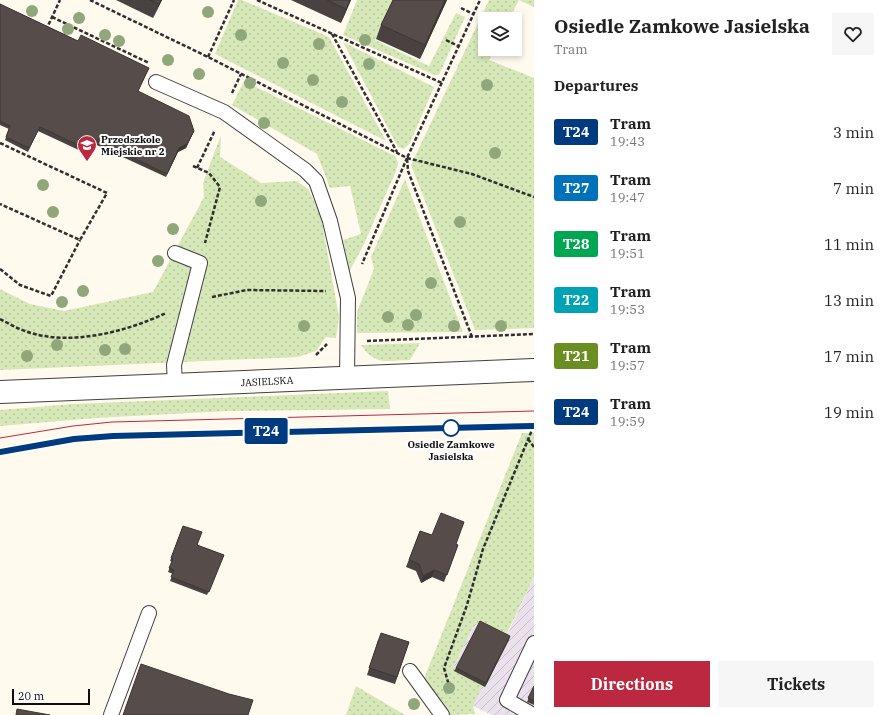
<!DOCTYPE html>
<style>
body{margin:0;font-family:"IBM Plex Serif",serif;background:#f6f6f6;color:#222;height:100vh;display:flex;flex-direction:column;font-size:15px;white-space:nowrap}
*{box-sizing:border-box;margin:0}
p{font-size:13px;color:#767676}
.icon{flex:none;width:22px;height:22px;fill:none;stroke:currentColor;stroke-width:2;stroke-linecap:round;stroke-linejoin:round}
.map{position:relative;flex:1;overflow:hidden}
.side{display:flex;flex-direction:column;background:#fff;width:360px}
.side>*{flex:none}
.badge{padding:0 8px;border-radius:3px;font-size:14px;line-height:26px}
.tools{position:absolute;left:478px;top:12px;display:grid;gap:8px}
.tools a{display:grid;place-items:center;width:44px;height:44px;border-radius:0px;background:#fff;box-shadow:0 2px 6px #0003;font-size:20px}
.scale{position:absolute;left:12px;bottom:10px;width:78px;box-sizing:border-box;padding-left:4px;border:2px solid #0d0d0d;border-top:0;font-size:11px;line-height:14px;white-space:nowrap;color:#0d0d0d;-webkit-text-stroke:3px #fff;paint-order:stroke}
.map>.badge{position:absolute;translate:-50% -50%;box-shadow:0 0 0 2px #fff}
h2{padding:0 20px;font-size:15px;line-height:36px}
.round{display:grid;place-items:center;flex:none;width:42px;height:42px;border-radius:0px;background:#f6f6f6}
.headline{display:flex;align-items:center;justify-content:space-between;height:68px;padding:0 20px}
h1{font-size:19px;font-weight:700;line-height:30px}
.primary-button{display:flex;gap:8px;margin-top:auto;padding:8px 20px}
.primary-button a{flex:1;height:46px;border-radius:0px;background:#bb283f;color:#fff;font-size:16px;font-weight:700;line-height:46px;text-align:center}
.primary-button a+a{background:#f6f6f6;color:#222}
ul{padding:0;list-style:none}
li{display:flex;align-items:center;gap:12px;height:56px;padding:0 20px}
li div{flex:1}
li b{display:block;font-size:15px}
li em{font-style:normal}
li .badge{min-width:44px;font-weight:700;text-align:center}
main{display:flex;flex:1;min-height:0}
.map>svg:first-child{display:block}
.industrial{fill:url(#industrial-furrows)}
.green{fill:url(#green-dots)}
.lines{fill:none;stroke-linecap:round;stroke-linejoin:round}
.lane-casing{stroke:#404040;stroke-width:16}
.street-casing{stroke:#404040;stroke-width:24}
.path{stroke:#2f2f2f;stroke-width:2.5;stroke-dasharray:4 2;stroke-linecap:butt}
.lane{stroke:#fff;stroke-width:14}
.street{stroke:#fff;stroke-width:22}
.tram{stroke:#bb283f;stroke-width:1}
.tree{fill:#90a77c}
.wall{fill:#4a4240}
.shaded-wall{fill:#3c3634}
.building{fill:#564d4a;stroke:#3c3634}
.line-casing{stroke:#fff;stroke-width:9}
.line{stroke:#003b80;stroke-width:6}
.stop-dot{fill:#fff;stroke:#003b80;stroke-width:2}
.labels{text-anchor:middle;stroke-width:4;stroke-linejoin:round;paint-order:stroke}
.poi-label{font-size:10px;font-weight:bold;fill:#0d0d0d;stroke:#fff;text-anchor:start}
.street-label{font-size:10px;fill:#0d0d0d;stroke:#fff}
.stop-label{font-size:10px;font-weight:bold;fill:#0d0d0d;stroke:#fff}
</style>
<main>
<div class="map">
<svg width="534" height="715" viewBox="0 0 534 715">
<defs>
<pattern id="industrial-furrows" width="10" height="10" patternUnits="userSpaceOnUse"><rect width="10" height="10" fill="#eae1ec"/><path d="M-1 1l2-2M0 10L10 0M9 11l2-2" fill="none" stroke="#c8c0c9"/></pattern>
<pattern id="green-dots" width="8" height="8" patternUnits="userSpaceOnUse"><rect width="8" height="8" fill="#d6e8b8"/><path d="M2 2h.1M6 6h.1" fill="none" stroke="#b6c69d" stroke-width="1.8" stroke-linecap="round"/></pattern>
</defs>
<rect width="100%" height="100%" fill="#fff9ee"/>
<polygon class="industrial" points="534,577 534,715 492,715 473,706 453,668 475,623 508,633"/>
<g class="green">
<polygon points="238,0 242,0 329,37 386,141 215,54"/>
<polygon points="357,0 393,0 375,40 429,66 456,13 465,17 439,75 435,75 343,35"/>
<polygon points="489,0 534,0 534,7 519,0 509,19 485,19 485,49 494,49 489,60 534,78 534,328 475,330 411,165"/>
<polygon points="343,42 434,87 410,143 404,149 398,147"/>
<polygon points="244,81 395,156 398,163 396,171 363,246 349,272 343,240 361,234 350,186 330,188 317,154 232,105"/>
<polygon points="221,135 220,157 261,183 297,181 309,190 321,217 339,317 336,338 326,337 316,351 298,357 0,370 0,289 30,304 64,311 153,292 204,197 203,183"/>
<polygon points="405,179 463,332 357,333 357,312 374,269 371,257"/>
<path d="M420,343L410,360C387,360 376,367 361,345Z"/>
<polygon points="388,391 390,409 228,411 96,418 0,426 0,410 73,404"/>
<polygon points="522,433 534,433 534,577 507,633 475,623 453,668 483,684 473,706 475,714 447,715 423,681"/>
<polygon points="356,686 405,715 346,715"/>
</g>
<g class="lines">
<defs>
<g id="lane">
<polyline points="156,82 224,112 305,170 316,181 330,221 348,298 347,377"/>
<polyline points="175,253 200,263 174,365 175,385"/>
<polyline points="410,671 442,715"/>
<polyline points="111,715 149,613"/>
<polyline points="533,715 507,700 534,643"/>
</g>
<polyline id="street" points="0,392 534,370"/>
</defs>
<use href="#lane" class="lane-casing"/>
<use href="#street" class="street-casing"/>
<g class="path">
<polyline points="90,0 208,57 407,158 362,264"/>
<polyline points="257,0 442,83"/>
<polyline points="461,8 473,14"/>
<polyline points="52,17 149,63"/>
<polyline points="46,30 60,0"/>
<polyline points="332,34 397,152"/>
<polyline points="446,40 458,46"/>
<polyline points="208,57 234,0"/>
<polyline points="232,93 241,74"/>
<polyline points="0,143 107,193 80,240 0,204"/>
<polyline points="407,158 472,174 534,197"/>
<polyline points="193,166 209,173 220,187 205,243"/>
<polyline points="197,168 215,130"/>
<polyline points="0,269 20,285 51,296 80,240"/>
<polyline points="212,297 247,290 326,291"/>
<path d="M0,319C8,323 16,328 25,331C68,347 126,332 166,313"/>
<polyline points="472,337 408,171 407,158 480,0"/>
<polyline points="367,341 534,334"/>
<polyline points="316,355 327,344"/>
<polyline points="528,439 534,447"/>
<polyline points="450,689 444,668 467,605 483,549 534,425"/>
</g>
<use href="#lane" class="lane"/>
<use href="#street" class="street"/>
<g class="tram">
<polyline points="0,438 73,426 112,422 534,411"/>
<polyline points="0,452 74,439 113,436 534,426"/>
</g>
</g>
<g class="tree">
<circle cx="32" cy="11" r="6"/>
<circle cx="208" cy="12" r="6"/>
<circle cx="79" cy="18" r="6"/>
<circle cx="68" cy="29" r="6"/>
<circle cx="105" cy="35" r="6"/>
<circle cx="241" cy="35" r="6"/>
<circle cx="365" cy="40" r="6"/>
<circle cx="119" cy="41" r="6"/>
<circle cx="319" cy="44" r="6"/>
<circle cx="168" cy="60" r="6"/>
<circle cx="283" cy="63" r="6"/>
<circle cx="369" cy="64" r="6"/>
<circle cx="199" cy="74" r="6"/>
<circle cx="313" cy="80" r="6"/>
<circle cx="250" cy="83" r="6"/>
<circle cx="487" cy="85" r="6"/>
<circle cx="342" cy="102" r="6"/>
<circle cx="264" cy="123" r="6"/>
<circle cx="495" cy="153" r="6"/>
<circle cx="43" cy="185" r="6"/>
<circle cx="261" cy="201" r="6"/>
<circle cx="53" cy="212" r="6"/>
<circle cx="460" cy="222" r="6"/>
<circle cx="173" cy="229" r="6"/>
<circle cx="158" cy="261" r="6"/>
<circle cx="431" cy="283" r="6"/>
<circle cx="83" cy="291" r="6"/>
<circle cx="62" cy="302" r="6"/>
<circle cx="416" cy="315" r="6"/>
<circle cx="388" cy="317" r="6"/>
<circle cx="408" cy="325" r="6"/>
<circle cx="304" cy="326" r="6"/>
<circle cx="454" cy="326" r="6"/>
<circle cx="501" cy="326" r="6"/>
<circle cx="57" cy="345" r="6"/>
<circle cx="125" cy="349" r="6"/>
<circle cx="105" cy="350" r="6"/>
<circle cx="27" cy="356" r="6"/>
<circle cx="449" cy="688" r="6"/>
<circle cx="414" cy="704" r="6"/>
</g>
<g class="wall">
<polygon points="116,0 162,0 153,18"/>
<polygon points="291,0 351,0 341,23"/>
<polygon points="393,0 447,0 420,59 376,39 381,25"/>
<polygon points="0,4 78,41 149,68 138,91 194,131 186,148 178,152 166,177 88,141 83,152 38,131 28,152 5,140 9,129 0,125"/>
<polygon points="183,526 197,545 224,555 207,595 170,581 173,574 168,572 172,562 170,561"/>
<polygon points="420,531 456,544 458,545 444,582 432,577 421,583 416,571 406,567"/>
<polygon points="510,636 485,687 454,671 456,668"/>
<polygon points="378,640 409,642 395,684 367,675"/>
<polygon points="534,686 534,705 527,702"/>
</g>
<g class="shaded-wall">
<polygon points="161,0 162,0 153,18 159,4"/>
<polygon points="350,0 351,0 341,23 346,9"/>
<polygon points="445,0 447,0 420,59 425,45"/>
<polygon points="194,131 186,148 178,152 166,177 179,148"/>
<polygon points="434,570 432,577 421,583 423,576"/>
<polygon points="510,636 509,640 485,687 486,683"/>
</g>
<g class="building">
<polygon points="150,0 161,0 159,4"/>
<polygon points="327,0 350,0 346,9"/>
<polygon points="393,0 445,0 425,45 381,25"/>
<polygon points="0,4 78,41 81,35 149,68 138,91 189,116 194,131 187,144 179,148 167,174 90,137 84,148 40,127 29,148 6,137 10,126 0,121"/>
<polygon points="441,513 464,522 456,544 458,545 447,575 434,570 423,576 419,564 409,560 420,531 432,535"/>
<polygon points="183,526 202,532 197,545 224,555 209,592 171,577 174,570 169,568 173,559 171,558"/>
<polygon points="480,621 510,636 486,683 456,668"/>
<polygon points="381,633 409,642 397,677 369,668"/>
<polygon points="141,664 229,694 253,700 248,715 123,715"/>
<polygon points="534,686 534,701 528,698"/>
<polygon points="17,709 50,715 16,715"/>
</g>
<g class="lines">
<defs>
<polyline id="line" points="0,452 74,439 113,436 534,426"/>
</defs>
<use href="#line" class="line-casing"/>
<use href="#line" class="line"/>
</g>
<defs>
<symbol id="school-pin" viewBox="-11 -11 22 30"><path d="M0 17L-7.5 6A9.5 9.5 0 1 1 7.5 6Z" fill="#bb283f" stroke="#fff"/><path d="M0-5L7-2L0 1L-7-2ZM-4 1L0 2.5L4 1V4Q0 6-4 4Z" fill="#fff"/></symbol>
</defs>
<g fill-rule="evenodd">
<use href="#school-pin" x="76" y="134" width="22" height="30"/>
</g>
<circle class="stop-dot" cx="451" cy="428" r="8"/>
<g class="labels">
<g class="poi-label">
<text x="101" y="143">Przedszkole<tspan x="101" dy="12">Miejskie nr 2</tspan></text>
</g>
<g class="street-label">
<text transform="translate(267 381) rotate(-3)" y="4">JASIELSKA</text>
</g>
<g class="stop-label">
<text x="451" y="448">Osiedle Zamkowe<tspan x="451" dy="12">Jasielska</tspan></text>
</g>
</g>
</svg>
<div class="tools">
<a><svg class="icon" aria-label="layers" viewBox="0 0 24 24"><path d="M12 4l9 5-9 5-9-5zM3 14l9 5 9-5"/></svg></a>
</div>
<div class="scale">20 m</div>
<b class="badge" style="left:266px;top:431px;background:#003b80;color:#fff">T24</b>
</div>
<section class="side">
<div class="headline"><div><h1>Osiedle Zamkowe Jasielska</h1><p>Tram</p></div><a class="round"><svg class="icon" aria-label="heart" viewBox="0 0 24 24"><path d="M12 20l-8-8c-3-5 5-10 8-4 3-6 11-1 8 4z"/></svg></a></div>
<h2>Departures</h2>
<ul>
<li><span class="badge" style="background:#003b80;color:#fff">T24</span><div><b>Tram</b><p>19:43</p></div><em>3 min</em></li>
<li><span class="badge" style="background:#0072bc;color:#fff">T27</span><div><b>Tram</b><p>19:47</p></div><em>7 min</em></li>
<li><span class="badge" style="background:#00a651;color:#fff">T28</span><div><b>Tram</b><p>19:51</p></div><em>11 min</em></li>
<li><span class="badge" style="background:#00a3b4;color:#fff">T22</span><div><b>Tram</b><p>19:53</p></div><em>13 min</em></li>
<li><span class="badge" style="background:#6b8e23;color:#fff">T21</span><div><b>Tram</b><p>19:57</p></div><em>17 min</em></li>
<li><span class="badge" style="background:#003b80;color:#fff">T24</span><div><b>Tram</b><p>19:59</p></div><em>19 min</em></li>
</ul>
<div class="primary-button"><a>Directions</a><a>Tickets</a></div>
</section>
</main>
